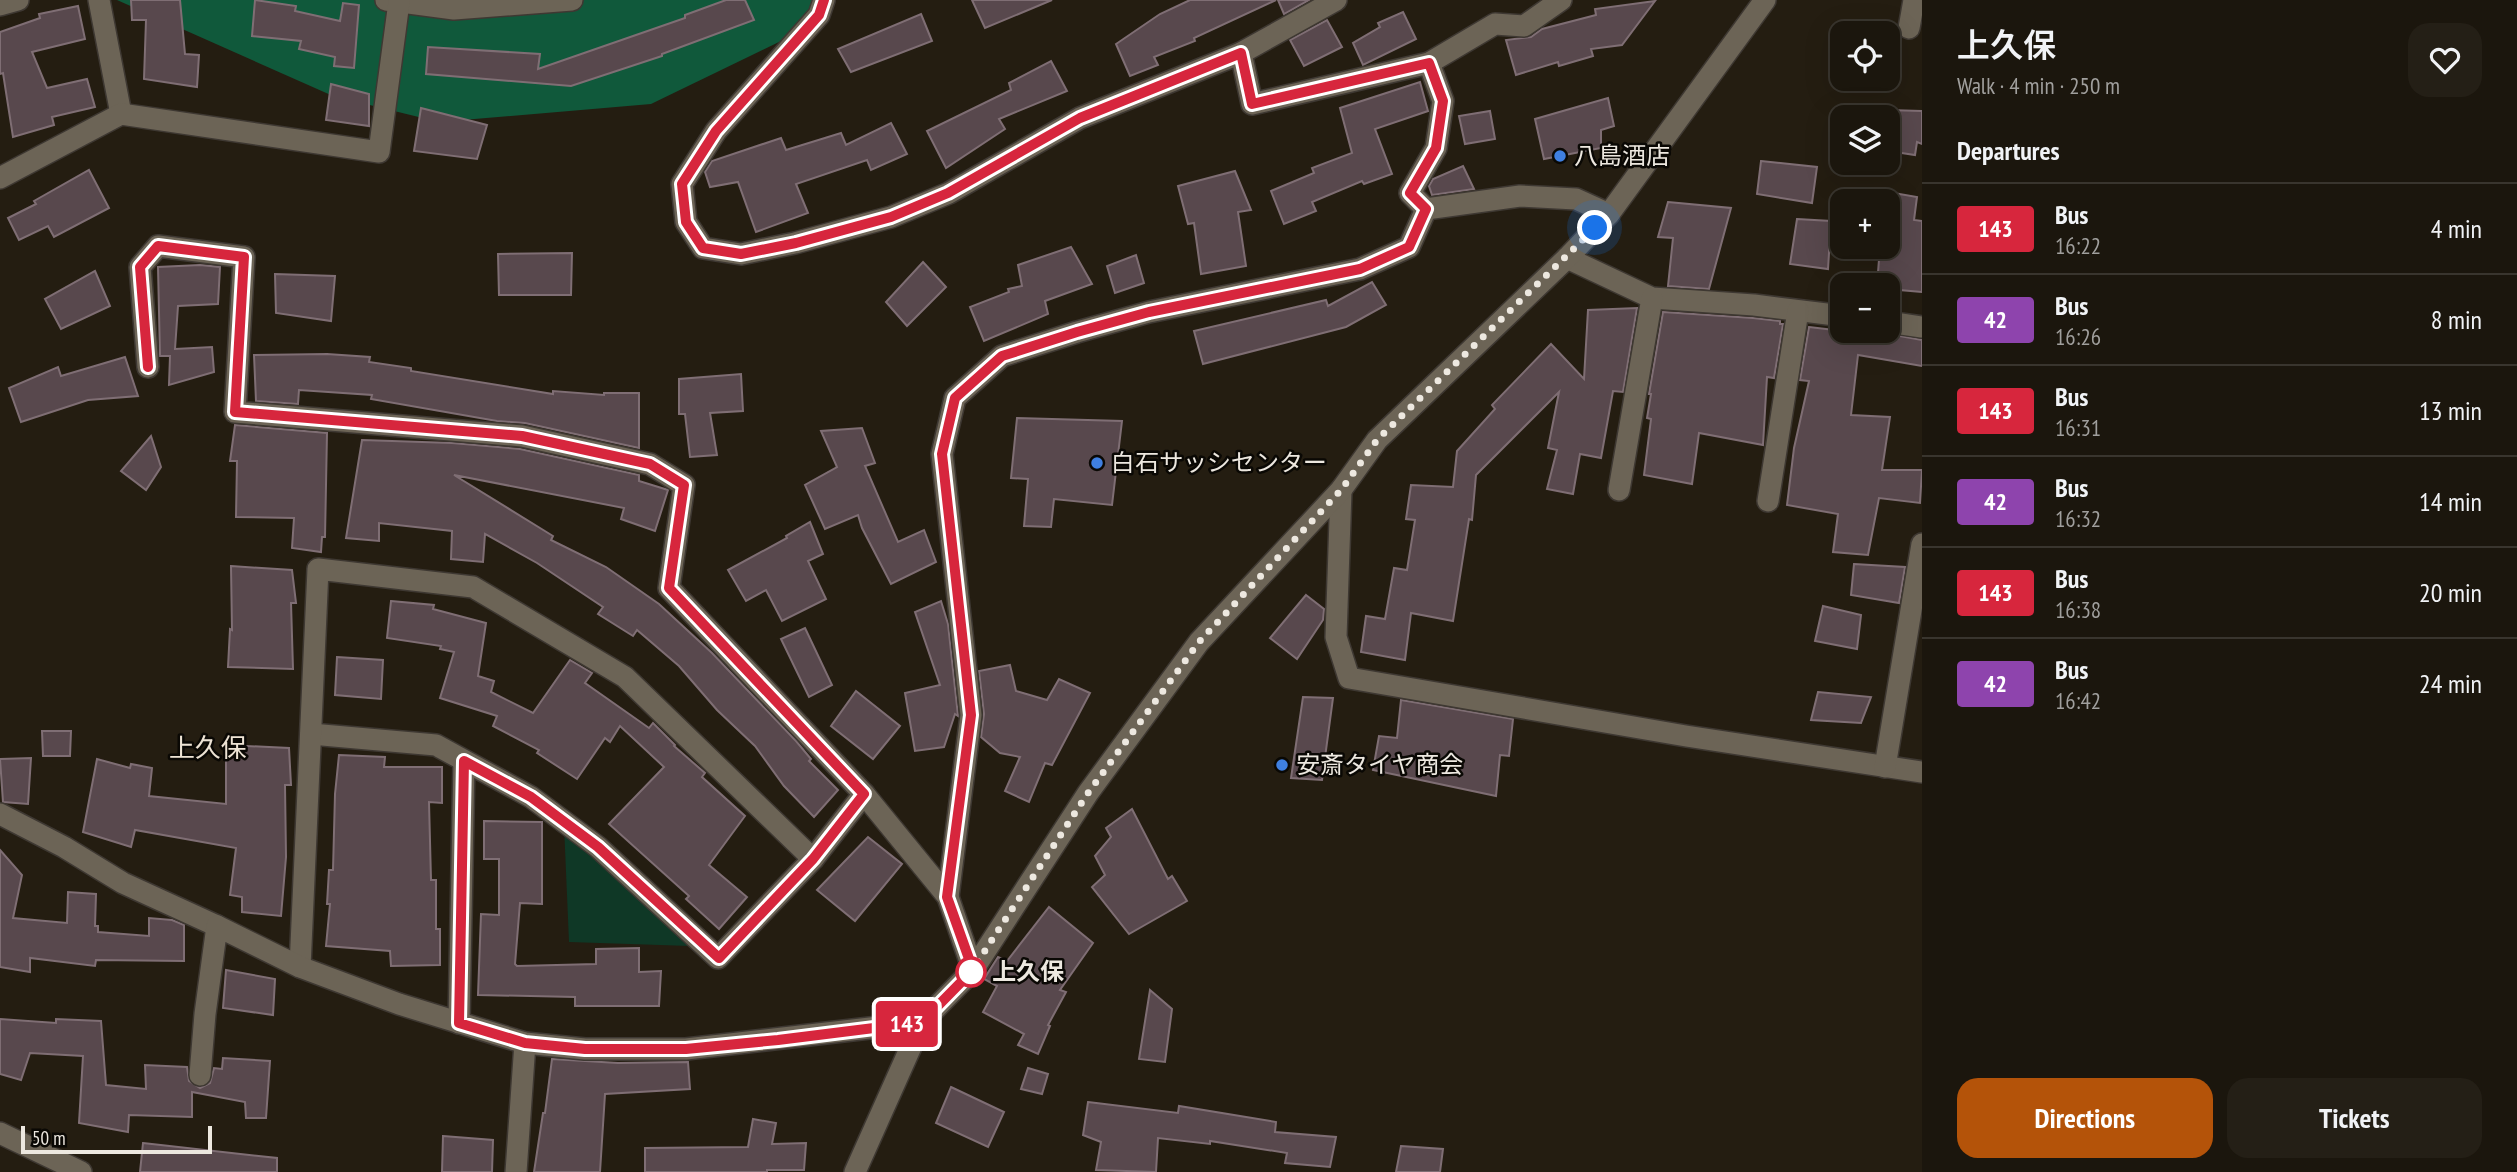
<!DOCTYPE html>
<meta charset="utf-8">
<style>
body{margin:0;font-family:"PT Sans Narrow","Noto Sans JP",sans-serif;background:#241f16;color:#f1f3f6;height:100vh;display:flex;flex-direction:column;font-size:26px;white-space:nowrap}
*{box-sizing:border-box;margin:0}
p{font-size:23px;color:#a09f9d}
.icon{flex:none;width:38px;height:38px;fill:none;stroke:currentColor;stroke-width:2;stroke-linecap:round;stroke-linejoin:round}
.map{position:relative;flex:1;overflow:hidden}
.sheet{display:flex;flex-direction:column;background:#1b160d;width:595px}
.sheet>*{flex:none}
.badge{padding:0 14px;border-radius:5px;font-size:24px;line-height:46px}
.tools{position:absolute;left:1830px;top:21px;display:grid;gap:14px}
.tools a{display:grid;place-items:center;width:70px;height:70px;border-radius:14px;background:#1b160d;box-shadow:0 7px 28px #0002,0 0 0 2px #39352e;font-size:35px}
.scale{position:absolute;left:21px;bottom:18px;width:191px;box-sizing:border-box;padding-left:7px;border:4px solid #ede8e0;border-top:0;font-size:19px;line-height:24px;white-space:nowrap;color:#ede8e0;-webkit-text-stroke:5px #0a0804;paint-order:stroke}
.you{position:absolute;width:35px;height:35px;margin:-18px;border:5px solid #fff;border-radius:50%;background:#1a73e8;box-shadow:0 0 0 10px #1a73e833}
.map>.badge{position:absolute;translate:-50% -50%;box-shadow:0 0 0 4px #fff}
h2{padding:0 35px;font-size:26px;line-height:63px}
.round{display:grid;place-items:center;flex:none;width:74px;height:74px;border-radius:21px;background:#241f16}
.head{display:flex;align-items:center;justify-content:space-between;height:119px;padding:0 35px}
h1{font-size:33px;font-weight:600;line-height:52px}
.primary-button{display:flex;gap:14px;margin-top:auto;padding:14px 35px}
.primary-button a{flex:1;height:80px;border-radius:21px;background:#b45309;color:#fff;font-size:28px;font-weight:600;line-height:80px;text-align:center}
.primary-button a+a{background:#241f16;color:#f1f3f6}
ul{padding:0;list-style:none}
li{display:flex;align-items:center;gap:21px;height:91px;padding:0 35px;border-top:2px solid #39352e}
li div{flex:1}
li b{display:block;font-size:26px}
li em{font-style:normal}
li .badge{min-width:77px;font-weight:700;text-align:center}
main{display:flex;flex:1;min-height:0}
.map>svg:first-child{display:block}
.green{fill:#0f3826}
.forest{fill:#10593b}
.building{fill:#58484d;stroke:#7f6e74;stroke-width:2}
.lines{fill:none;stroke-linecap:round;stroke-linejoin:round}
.minor-casing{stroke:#3e3832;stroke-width:24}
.minor{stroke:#6c6456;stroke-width:21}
.line-casing{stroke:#fff;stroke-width:16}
.line{stroke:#d7263d;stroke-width:10}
.walk{stroke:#ede8e0;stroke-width:7;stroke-dasharray:0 12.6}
.shop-dot{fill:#3f7fe0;stroke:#0a0804;stroke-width:2.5}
.stop-dot{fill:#fff;stroke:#d7263d;stroke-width:3.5}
.labels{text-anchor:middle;stroke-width:5;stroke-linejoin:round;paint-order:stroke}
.poi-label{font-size:24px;fill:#ede8e0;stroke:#0a0804;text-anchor:start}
.stop-label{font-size:24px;font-weight:bold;fill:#ede8e0;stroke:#0a0804;text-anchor:start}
.neighbourhood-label{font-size:26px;fill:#ede3d4;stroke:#0a0804}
</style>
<main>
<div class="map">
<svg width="1922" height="1172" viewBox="0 0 1922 1172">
<rect width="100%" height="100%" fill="#241d11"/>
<polygon class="green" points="564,825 690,946 569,942"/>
<polygon class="forest" points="117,0 818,0 818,23 651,104 439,122 333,96"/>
<g class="building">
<polygon points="131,0 180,0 185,54 199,55 197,87 144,79 146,20 132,20"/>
<polygon points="255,0 296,6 295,11 340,21 343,3 359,5 354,68 334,66 335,57 299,49 301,41 252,36"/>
<polygon points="726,0 745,0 754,20 662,54 662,56 571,86 426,74 428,47 540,54 538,69 685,18 685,15"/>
<polygon points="972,0 1052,0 985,28"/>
<polygon points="1190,0 1276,0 1194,38 1195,41 1154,57 1158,65 1130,76 1116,44 1160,14"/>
<polygon points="1278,0 1309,0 1284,14"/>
<polygon points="1655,1 1622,45 1591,49 1593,56 1559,66 1558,62 1516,75 1506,40 1531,37 1542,29 1596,15 1595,9"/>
<polygon points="78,6 85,39 32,52 47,88 87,79 95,107 52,117 54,125 13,137 3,73 0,74 0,32 40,18 39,14"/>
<polygon points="1403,12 1416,39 1363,65 1353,43 1380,27 1378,23"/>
<polygon points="921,14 932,41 851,72 838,49"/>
<polygon points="1327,20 1342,47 1304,66 1290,40"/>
<polygon points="1051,61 1067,91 999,119 1005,129 946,168 927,131 1011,90 1009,83"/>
<polygon points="1420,82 1428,111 1375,129 1392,174 1364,184 1362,181 1312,202 1316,211 1284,224 1271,191 1314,173 1312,168 1352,153 1340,108"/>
<polygon points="331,84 369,94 369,126 326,120"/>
<polygon points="1608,98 1614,126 1601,130 1601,148 1544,159 1535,119"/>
<polygon points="421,108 487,125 477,159 414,151"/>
<polygon points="1888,110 1922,111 1922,144 1917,142 1915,155 1888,151"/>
<polygon points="1490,111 1495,139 1465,144 1459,116"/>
<polygon points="891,123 907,154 871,170 867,160 796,184 808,213 756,232 738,182 710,187 705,172 712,161 781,138 786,150 841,133 846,145"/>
<polygon points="1761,161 1817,167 1812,203 1757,194"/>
<polygon points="1463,166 1474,189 1432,195 1429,186 1433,179"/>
<polygon points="89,170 109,208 54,237 48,226 19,240 8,218 36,204 34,201"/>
<polygon points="1235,171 1251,210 1238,212 1246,266 1201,274 1194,223 1188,224 1178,186"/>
<polygon points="1888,192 1917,197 1914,220 1922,221 1922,292 1888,289 1888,285 1877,285 1880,247 1888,247"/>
<polygon points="1668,202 1731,208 1709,289 1668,286 1673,238 1658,237"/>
<polygon points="1797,219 1831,221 1828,269 1790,264"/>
<polygon points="1071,247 1092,284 1045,301 1048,314 984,341 970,307 1009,292 1008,289 1022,286 1018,265"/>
<polygon points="572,253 571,295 499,295 498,254"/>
<polygon points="1136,255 1144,283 1115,293 1107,266"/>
<polygon points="923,262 946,287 907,326 886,302"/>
<polygon points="200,265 220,267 218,304 178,306 175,349 212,347 214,372 169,385 170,356 160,356 158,267"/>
<polygon points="95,271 110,306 61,329 45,299"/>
<polygon points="275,274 335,276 331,321 276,313"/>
<polygon points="1372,282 1386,305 1346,327 1203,364 1194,331 1326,300 1328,306"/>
<polygon points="1637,308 1623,392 1613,391 1601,458 1580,454 1573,494 1547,489 1557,450 1548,448 1559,392 1476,475 1472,520 1469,519 1453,621 1411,613 1405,660 1361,652 1366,616 1385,619 1394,568 1407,570 1415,520 1406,519 1411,485 1453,487 1457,451 1495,409 1492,405 1551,344 1584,379 1588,310"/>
<polygon points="1663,312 1753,318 1780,321 1780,324 1783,324 1774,378 1767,377 1763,445 1699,433 1692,484 1644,475 1651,419 1647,418 1651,394 1649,394"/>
<polygon points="1809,327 1843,331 1872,331 1922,340 1922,366 1858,355 1851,415 1890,417 1882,470 1922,470 1920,503 1879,498 1868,555 1833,552 1838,514 1787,505 1794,448 1809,381 1800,380"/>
<polygon points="327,354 370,357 369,362 411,368 411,371 553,394 553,391 604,395 604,393 639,393 639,448 525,423 497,421 371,399 372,395 299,390 298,404 256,401 254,355"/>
<polygon points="125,357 138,396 88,400 21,422 9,388 58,367 61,376"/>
<polygon points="741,374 743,411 710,413 717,455 690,457 685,414 679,414 679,379"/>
<polygon points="1017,418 1122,421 1112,505 1054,499 1051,527 1024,526 1028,479 1011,478"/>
<polygon points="235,425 327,433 325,537 322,537 321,552 292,548 294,518 236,517 237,461 230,461"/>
<polygon points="862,428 875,463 865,466 898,542 924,530 936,562 891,584 862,528 858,515 825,529 805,485 837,467 821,431"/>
<polygon points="151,436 161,467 146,490 121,471"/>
<polygon points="362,440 452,443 520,449 639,475 639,481 668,490 655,531 621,519 624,508 454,475 553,536 551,540 606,567 659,604 712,653 796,741 811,759 809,761 838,790 814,817 784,786 755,746 717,710 679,666 637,630 633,636 598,614 603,607 537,563 485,534 483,562 451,559 452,531 379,523 379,541 346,538"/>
<polygon points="810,522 823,554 808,561 826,599 782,621 766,590 746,601 728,570 787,538 786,536"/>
<polygon points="1854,564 1905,567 1899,603 1851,595"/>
<polygon points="231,566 292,570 296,603 291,603 293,669 228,667 230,629 232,630"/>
<polygon points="1306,595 1324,609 1323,620 1297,659 1270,638"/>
<polygon points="391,601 434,605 433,609 486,623 478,676 494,681 491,692 533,713 570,660 592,673 585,683 649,728 653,723 675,745 674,746 705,773 702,777 745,816 709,865 747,897 719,929 686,899 689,896 609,824 664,767 620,726 610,742 605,738 577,779 537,753 539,750 493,726 497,716 440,698 454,652 440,649 441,646 387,638"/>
<polygon points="941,601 948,624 958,716 955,714 944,747 915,751 905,693 940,685 915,612"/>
<polygon points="1823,606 1861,615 1857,649 1815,641"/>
<polygon points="805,628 832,685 809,697 781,639"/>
<polygon points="337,657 383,660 381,699 335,695"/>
<polygon points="1010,665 1016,691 1047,700 1059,679 1090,693 1052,765 1045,763 1029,802 1005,791 1020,757 1000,753 981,737 984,714 979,671"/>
<polygon points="856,691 900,726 873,759 831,726"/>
<polygon points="1818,692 1871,697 1861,723 1811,720"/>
<polygon points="1303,697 1333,698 1322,780 1291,778"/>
<polygon points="1401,700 1513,719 1509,756 1500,755 1496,796 1373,770 1379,736 1397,738"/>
<polygon points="42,731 71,731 70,756 43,756"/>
<polygon points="226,745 289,748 291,785 285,785 286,857 281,916 242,912 242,897 230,895 236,848 135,830 131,847 83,832 97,759 130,768 131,764 152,768 149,796 226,804"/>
<polygon points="339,755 385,757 384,767 442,767 442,803 429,802 431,880 436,880 436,929 440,929 440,965 391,966 390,951 326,946 330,904 327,904 329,870 333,870 335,794"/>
<polygon points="31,758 28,804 3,802 0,759"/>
<polygon points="1132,809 1168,879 1172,876 1187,901 1129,934 1092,887 1105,875 1095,856 1111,837 1106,828"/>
<polygon points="484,821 542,822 542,904 520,903 515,964 517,966 596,964 596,949 639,948 639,972 661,971 659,1006 575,1006 575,997 478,995 481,914 499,915 499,859 484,859"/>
<polygon points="868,837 902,864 855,921 817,890"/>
<polygon points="0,850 22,875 13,918 67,923 68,892 96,894 95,926 98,926 98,932 149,936 149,918 172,920 184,925 184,961 96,960 95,966 30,958 30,972 0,967"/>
<polygon points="1049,907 1093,943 1060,990 1066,992 1048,1025 1050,1026 1038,1054 1018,1045 1024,1034 983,1012 997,986 984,979 998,957 1007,961"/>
<polygon points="226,970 275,979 273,1015 223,1008"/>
<polygon points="1150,990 1172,1009 1165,1062 1139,1059"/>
<polygon points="0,1019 56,1023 56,1019 101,1021 106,1085 146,1089 145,1065 187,1067 189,1081 200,1088 210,1083 214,1068 222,1069 223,1058 270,1061 266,1118 246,1118 245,1102 192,1092 192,1117 129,1115 128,1132 79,1123 83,1056 30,1053 21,1080 0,1074"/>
<polygon points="552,1059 618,1063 688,1062 690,1089 605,1094 600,1172 534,1172 543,1113 545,1113"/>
<polygon points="1028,1068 1048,1074 1042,1094 1021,1089"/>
<polygon points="951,1087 1004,1112 988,1147 936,1123"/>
<polygon points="1088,1102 1178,1113 1179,1106 1276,1122 1275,1132 1336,1137 1330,1167 1285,1163 1287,1153 1210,1141 1210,1144 1158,1138 1156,1172 1096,1170 1101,1142 1083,1135"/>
<polygon points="753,1119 776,1123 772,1144 806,1143 804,1170 767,1170 767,1172 645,1172 645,1148 748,1147"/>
<polygon points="443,1136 493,1140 492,1172 442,1172"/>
<polygon points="143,1143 277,1158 277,1172 140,1172"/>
<polygon points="1401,1146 1443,1149 1440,1172 1396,1172"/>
</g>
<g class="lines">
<defs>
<g id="minor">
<polyline points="99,0 121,114"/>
<polyline points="386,0 454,9 572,0"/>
<polyline points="824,0 819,15 716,131 682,184 686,222 703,248 741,254 795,243 891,217 949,193 1080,118 1241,53 1336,0"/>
<polyline points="0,5 18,0"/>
<polyline points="1909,28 1914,0"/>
<polyline points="1241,53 1252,104 1429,63 1443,101 1436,148 1410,193 1426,209"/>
<polyline points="1429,63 1495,24 1524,26 1561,0"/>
<polyline points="0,178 121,114 379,152 399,2"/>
<polyline points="1426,209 1520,196 1576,199 1609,214"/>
<polyline points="1567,258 1652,298 1754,305 1843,316"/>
<polyline points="1888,322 1922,327"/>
<polyline points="148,367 140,267 158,246 244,257 235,412 522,436 650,464 684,485 669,588 864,794 948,897 973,970"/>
<polyline points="1341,490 1336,637 1349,678 1686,736 1922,772"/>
<polyline points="1619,490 1652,298"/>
<polyline points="1768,501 1798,311"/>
<polyline points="311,734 436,745 531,797 598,847 718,958 813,859 864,794"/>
<polyline points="1885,767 1922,544"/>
<polyline points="0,814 64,847 123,883 217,926"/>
<polyline points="948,897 971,715 942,454 955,398 1002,356 1077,332 1149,312 1360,269 1409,247 1426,209"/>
<polyline points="300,967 318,569 473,587 625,677 813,859"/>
<polyline points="459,1023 464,761"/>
<polyline points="200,1075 205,1014 217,926 300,967 399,1004 525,1043 585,1049 686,1049 922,1022"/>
<polyline points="0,1133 81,1172"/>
<polyline points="516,1172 525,1043"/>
<polyline points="855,1172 922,1022 973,970 1088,793 1199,642 1341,490 1377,440 1567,258 1609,214 1765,0"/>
</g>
</defs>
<use href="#minor" class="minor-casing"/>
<use href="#minor" class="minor"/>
</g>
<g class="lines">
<defs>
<polyline id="line" points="148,367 140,267 158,246 244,257 235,412 522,436 650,464 684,485 669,588 864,794 813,859 719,958 598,847 531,797 464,761 459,1023 525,1043 585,1049 686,1049 778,1040 922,1022 973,970 947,897 971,715 942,454 955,398 1002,356 1077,332 1149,312 1360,269 1409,247 1426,209 1410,193 1436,148 1443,101 1429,63 1252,104 1241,53 1080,118 948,193 891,217 796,243 741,254 703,248 686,222 682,184 716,131 819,15 824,0"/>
</defs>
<use href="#line" class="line-casing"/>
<use href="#line" class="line"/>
<polyline class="walk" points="971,972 1088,793 1199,642 1341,490 1377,440 1595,228"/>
</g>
<g class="shop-dot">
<circle cx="1560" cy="156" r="7"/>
<circle cx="1097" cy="463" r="7"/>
<circle cx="1282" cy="765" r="7"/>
</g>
<circle class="stop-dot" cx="971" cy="972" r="14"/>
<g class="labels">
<g class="poi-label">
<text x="1574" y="164">八島酒店</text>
<text x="1111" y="471">白石サッシセンター</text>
<text x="1296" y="773">安斎タイヤ商会</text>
</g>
<g class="stop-label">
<text x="992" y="980">上久保</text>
</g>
<g class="neighbourhood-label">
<text x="208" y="757">上久保</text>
</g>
</g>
</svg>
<div class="tools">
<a><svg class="icon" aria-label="locate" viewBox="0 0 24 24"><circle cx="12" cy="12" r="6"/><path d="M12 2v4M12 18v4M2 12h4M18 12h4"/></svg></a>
<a><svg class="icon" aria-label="layers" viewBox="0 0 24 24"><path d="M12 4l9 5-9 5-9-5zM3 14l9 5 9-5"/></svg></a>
<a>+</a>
<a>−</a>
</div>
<div class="scale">50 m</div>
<div class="you" style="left:1595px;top:228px"></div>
<b class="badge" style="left:907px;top:1024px;background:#d7263d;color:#fff">143</b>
</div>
<section class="sheet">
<div class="head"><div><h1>上久保</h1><p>Walk · 4 min · 250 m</p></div><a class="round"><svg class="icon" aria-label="heart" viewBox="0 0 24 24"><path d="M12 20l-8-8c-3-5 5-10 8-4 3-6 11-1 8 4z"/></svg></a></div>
<h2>Departures</h2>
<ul>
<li><span class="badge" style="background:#d7263d;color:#fff">143</span><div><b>Bus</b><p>16:22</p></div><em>4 min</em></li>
<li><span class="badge" style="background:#8e44ad;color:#fff">42</span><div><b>Bus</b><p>16:26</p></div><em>8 min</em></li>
<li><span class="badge" style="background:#d7263d;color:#fff">143</span><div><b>Bus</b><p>16:31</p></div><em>13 min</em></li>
<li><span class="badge" style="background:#8e44ad;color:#fff">42</span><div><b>Bus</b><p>16:32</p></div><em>14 min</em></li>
<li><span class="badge" style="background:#d7263d;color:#fff">143</span><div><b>Bus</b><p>16:38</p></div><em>20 min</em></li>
<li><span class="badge" style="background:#8e44ad;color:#fff">42</span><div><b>Bus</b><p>16:42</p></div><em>24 min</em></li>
</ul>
<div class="primary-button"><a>Directions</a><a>Tickets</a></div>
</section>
</main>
